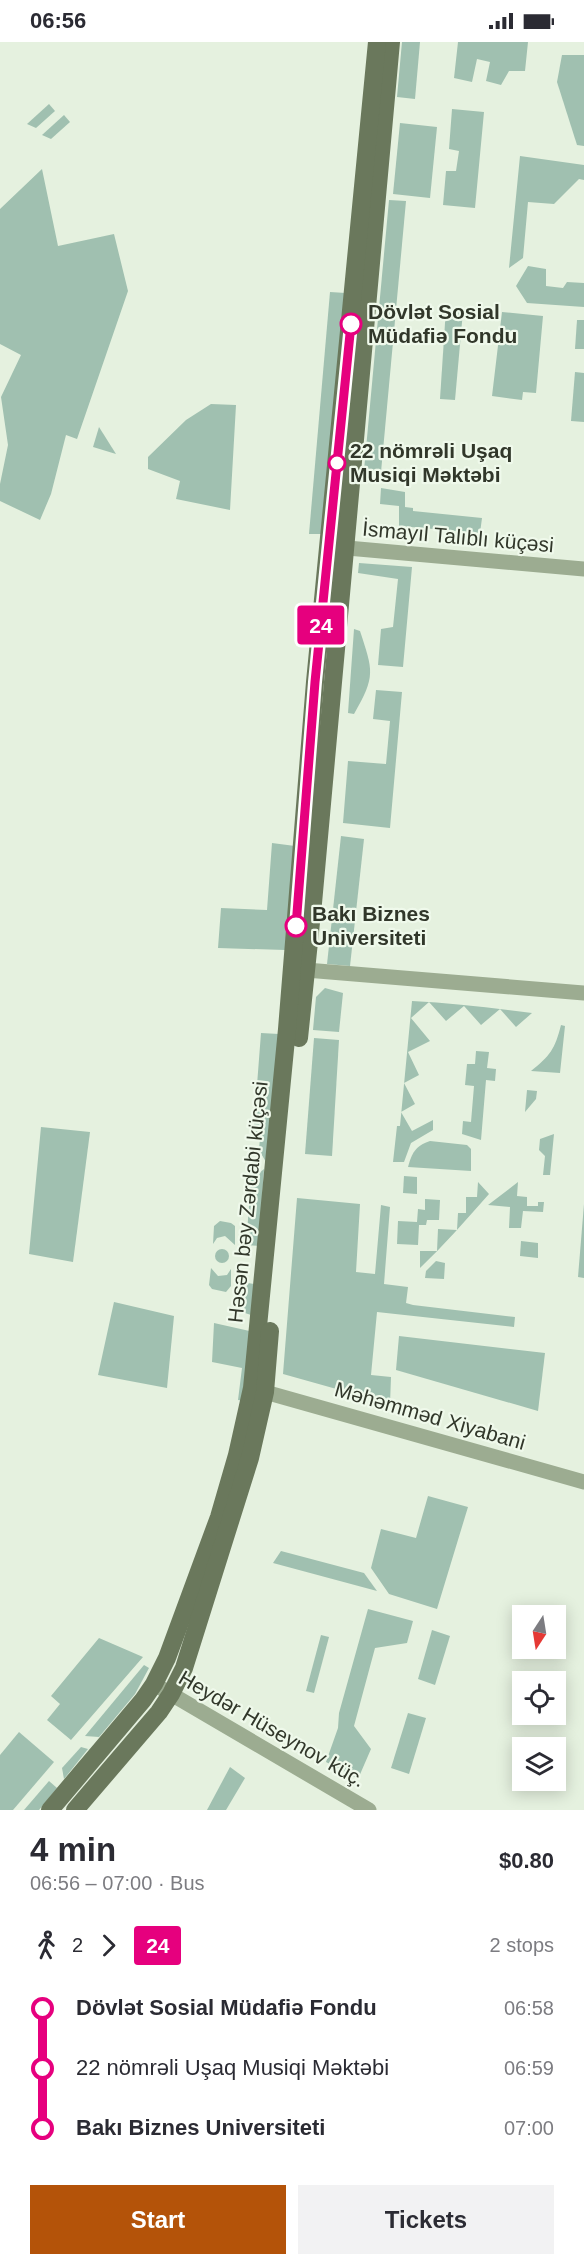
<!DOCTYPE html>
<meta charset="utf-8">
<style>
body{margin:0;font-family:Helvetica,sans-serif;background:#f2f2f3;color:#2b2b33;height:100vh;display:flex;flex-direction:column;font-size:22px;white-space:nowrap}
*{box-sizing:border-box;margin:0}
p{font-size:20px;color:#7c7c81}
.icon{flex:none;width:33px;height:33px;fill:none;stroke:currentColor;stroke-width:2;stroke-linecap:round;stroke-linejoin:round}
.map{position:relative;height:1768px;overflow:hidden}
.details{display:flex;flex-direction:column;background:#fff;flex:1}
.details>*{flex:none}
.badge{padding:0 12px;border-radius:4px;font-size:21px;line-height:39px}
.needle{width:39px;rotate:192deg}
.tools{position:absolute;left:512px;top:1563px;display:grid;gap:12px}
.tools a{display:grid;place-items:center;width:54px;height:54px;border-radius:0px;background:#fff;box-shadow:0 3px 15px #0003;font-size:30px}
.map>.badge{position:absolute;translate:-50% -50%;box-shadow:0 0 0 3px #fff}
.legs{display:flex;align-items:center;gap:9px;height:66px;padding:0 30px;font-size:20px}
.legs p{margin-inline-start:auto}
.head{display:flex;align-items:center;justify-content:space-between;height:102px;padding:0 30px}
h1{font-size:33px;font-weight:800;line-height:45px}
.action{display:flex;gap:12px;margin-top:auto;padding:12px 30px}
.action a{flex:1;height:69px;border-radius:0px;background:#b45309;color:#fff;font-size:24px;font-weight:800;line-height:69px;text-align:center}
.action a+a{background:#f2f2f3;color:#2b2b33}
ul{padding:0 30px;list-style:none}
li{display:flex;align-items:center;gap:21px;height:60px;font-size:22px}
li i{display:grid;place-items:center;width:9px;height:100%;margin:0 8px;background:currentColor}
li i::after{content:'';width:15px;height:15px;margin:-8px;border:4px solid;border-radius:50%;background:#fff}
li p{margin-inline-start:auto}
li:first-child i{background:linear-gradient(#0000 50%,currentColor 0)}
li:last-child i{background:linear-gradient(currentColor 50%,#0000 0)}
.status{display:flex;justify-content:space-between;align-items:center;height:42px;padding:0 30px;background:#fff;direction:ltr}
.status svg{height:16px;fill:currentColor}
.map>svg:first-child{display:block}
.green{fill:#a0c0b0}
.lines{fill:none;stroke-linecap:round;stroke-linejoin:round}
.minor{stroke:#9cac91;stroke-width:15}
.major{stroke:#6a785c;stroke-width:18}
.line-1-casing{stroke:#fff;stroke-width:14}
.line-1{stroke:#e6007e;stroke-width:9}
.stop-1-dot{fill:#fff;stroke:#e6007e;stroke-width:3}
.labels{text-anchor:middle;stroke-width:4.5;stroke-linejoin:round;paint-order:stroke}
.stop-label{font-size:21px;font-weight:bold;fill:#31372a;stroke:#eff9eb;text-anchor:start}
.street-label{font-size:21px;fill:#31372a;stroke:#eff9eb}
</style>
<div class="status"><b>06:56</b><svg viewBox="0 0 49 12"><path d="M0 12V9h3v3zM5 12V6h3v6zM10 12V3h3v9zM15 12V0h3v12zM26 1h20v11H26zM47 4h2v5h-2z"/></svg></div>
<div class="map">
<svg width="584" height="1768" viewBox="0 0 584 1768">
<rect width="100%" height="100%" fill="#e5f1df"/>
<g class="green">
<polygon points="402,0 420,0 415,57 397,55"/>
<polygon points="458,0 528,0 525,29 509,29 501,43 486,39 490,20 477,17 472,40 454,36"/>
<polygon points="562,13 584,13 584,104 577,103 557,40"/>
<polygon points="49,62 55,69 36,86 27,82"/>
<polygon points="452,67 484,70 475,166 443,163 446,129 456,129 459,109 449,107"/>
<polygon points="64,73 70,80 51,97 42,93"/>
<polygon points="400,81 437,85 430,156 393,152"/>
<polygon points="520,114 584,123 584,138 579,137 554,162 528,160 523,216 509,226"/>
<polygon points="42,127 58,204 114,192 128,249 77,397 66,393 51,452 40,478 0,459 0,442 8,403 1,355 21,313 0,302 0,167"/>
<polygon points="389,158 406,159 380,441 363,439"/>
<polygon points="528,224 546,227 546,244 563,246 567,240 584,241 584,265 527,261 516,244"/>
<polygon points="330,250 346,251 323,492 309,492"/>
<polygon points="446,266 463,269 455,358 440,357"/>
<polygon points="502,270 543,274 536,351 523,350 522,358 492,354"/>
<polygon points="577,278 584,278 584,307 575,307"/>
<polygon points="575,330 584,331 584,380 571,379"/>
<polygon points="211,362 236,363 230,468 176,457 180,439 148,427 148,415 186,378"/>
<polygon points="99,385 116,412 93,405"/>
<polygon points="381,446 405,450 405,465 413,466 413,469 482,476 480,491 399,484 399,464 380,462"/>
<polygon points="359,521 412,525 403,625 378,623 381,587 393,585 398,537 358,531"/>
<path d="M354,587L360,589C373,629 376,634 354,672L348,671Z"/>
<polygon points="376,648 402,650 390,786 343,781 348,719 386,722 390,679 373,677"/>
<polygon points="341,794 364,797 350,924 327,922"/>
<polygon points="272,801 295,804 285,908 218,906 221,866 267,868"/>
<polygon points="325,946 343,951 339,990 313,988 316,955"/>
<path d="M412,959C452,961 492,966 532,971L516,985L500,967L481,983L464,964L446,979L429,960L411,976L430,999L408,1010L419,1033L404,1041L415,1062L401,1070L412,1089L433,1078V1088L411,1101L404,1120H393L397,1084H400Z"/>
<path d="M561,983L565,984L560,1031L531,1029C550,1014 555,1007 561,983Z"/>
<polygon points="261,991 279,992 266,1120 259,1108 260,1096 253,1095"/>
<polygon points="314,996 339,998 332,1114 305,1112"/>
<polygon points="476,1009 489,1010 487,1026 496,1027 495,1039 486,1038 481,1098 462,1092 463,1079 471,1080 474,1044 465,1043 467,1022 475,1022"/>
<polygon points="527,1048 537,1049 536,1057 525,1070"/>
<polygon points="41,1085 90,1090 73,1220 29,1212"/>
<polygon points="554,1092 550,1133 543,1133 545,1114 539,1108 540,1097"/>
<path d="M430,1099L467,1103L471,1107V1129L408,1125C412,1111 415,1104 430,1099Z"/>
<polygon points="264,1127 259,1204 246,1203 251,1138"/>
<polygon points="404,1134 417,1135 417,1152 403,1151"/>
<path d="M478,1140L489,1152C466,1178 444,1203 420,1226V1209H437L438,1187L457,1188L458,1171H466V1155H477Z"/>
<polygon points="518,1140 517,1154 527,1155 527,1164 538,1164 538,1160 544,1160 543,1170 523,1169 521,1186 509,1186 510,1165 488,1163"/>
<polygon points="297,1156 360,1162 356,1230 375,1232 381,1163 390,1165 384,1242 408,1245 406,1261 413,1263 515,1275 514,1285 377,1270 371,1333 391,1335 390,1362 283,1332"/>
<polygon points="425,1157 440,1158 439,1178 427,1178 426,1183 419,1183 418,1203 397,1202 398,1179 417,1180 418,1167 425,1168"/>
<polygon points="584,1162 584,1236 578,1235"/>
<polygon points="220,1179 231,1181 235,1184 235,1203 225,1194 217,1196 213,1202 214,1184"/>
<polygon points="521,1199 538,1201 538,1216 520,1214"/>
<circle cx="222" cy="1214" r="7"/>
<polygon points="436,1219 445,1221 444,1237 425,1236 426,1229"/>
<polygon points="211,1226 218,1234 227,1233 231,1227 231,1244 226,1250 212,1247 209,1243"/>
<polygon points="242,1240 254,1242 251,1273 239,1269"/>
<polygon points="114,1260 174,1274 167,1346 98,1333"/>
<polygon points="214,1281 254,1290 244,1359 238,1358 242,1326 212,1320"/>
<polygon points="399,1294 545,1311 538,1369 396,1328"/>
<polygon points="428,1454 468,1465 437,1567 389,1552 371,1526 381,1487 416,1496"/>
<polygon points="281,1509 364,1531 377,1549 273,1521"/>
<polygon points="368,1567 413,1579 407,1601 375,1606 354,1684 371,1707 358,1737 326,1720 338,1686 339,1671"/>
<polygon points="432,1588 450,1594 435,1643 418,1637"/>
<polygon points="321,1593 329,1595 314,1651 306,1649"/>
<polygon points="99,1596 143,1615 71,1698 47,1678 60,1662 51,1654"/>
<polygon points="144,1623 149,1626 135,1652 99,1695 85,1694"/>
<polygon points="408,1671 426,1676 409,1732 391,1726"/>
<polygon points="19,1690 54,1720 13,1768 0,1768 0,1713"/>
<polygon points="81,1705 88,1707 64,1737 62,1726"/>
<polygon points="230,1725 245,1736 226,1768 207,1768"/>
<polygon points="49,1739 57,1746 39,1768 24,1768"/>
</g>
<g class="lines">
<g class="minor">
<polyline points="336,505 584,527"/>
<polyline points="306,928 584,951"/>
<polyline points="265,1350 584,1440"/>
<polyline points="154,1642 369,1768"/>
</g>
<g class="major">
<polyline points="299,996 313,861 391,0"/>
<polyline points="50,1768 143,1658 154,1642 167,1616 219,1475 237,1413 252,1346 287,987 315,640 377,0"/>
<polyline points="75,1768 159,1670 171,1652 184,1626 250,1416 265,1350 270,1289"/>
</g>
</g>
<g class="lines">
<defs>
<polyline id="line-1" points="296,884 315,640 351,282"/>
</defs>
<use href="#line-1" class="line-1-casing"/>
<use href="#line-1" class="line-1"/>
</g>
<g class="stop-1-dot">
<circle cx="351" cy="282" r="10"/>
<circle cx="337" cy="421" r="8"/>
<circle cx="296" cy="884" r="10"/>
</g>
<g class="labels">
<g class="stop-label">
<text x="368" y="277">Dövlət Sosial<tspan x="368" dy="24">Müdafiə Fondu</tspan></text>
<text x="350" y="416">22 nömrəli Uşaq<tspan x="350" dy="24">Musiqi Məktəbi</tspan></text>
<text x="312" y="879">Bakı Biznes<tspan x="312" dy="24">Universiteti</tspan></text>
</g>
<g class="street-label">
<text transform="translate(458 495) rotate(5)" y="7">İsmayıl Talıblı küçəsi</text>
<text transform="translate(248 1160) rotate(-84)" y="7">Həsən bəy Zərdabi küçəsi</text>
<text transform="translate(430 1374) rotate(16)" y="7">Məhəmməd Xiyabani</text>
<text transform="translate(272 1687) rotate(30)" y="7">Heydər Hüseynov küç.</text>
</g>
</g>
</svg>
<div class="tools">
<a><svg class="needle" viewBox="-14 -14 28 28"><path d="M0-13l5 13h-10z" fill="#e53935"/><path d="M0 13l5-13h-10z" fill="#7c7c81"/></svg></a>
<a><svg class="icon" aria-label="locate" viewBox="0 0 24 24"><circle cx="12" cy="12" r="6"/><path d="M12 2v4M12 18v4M2 12h4M18 12h4"/></svg></a>
<a><svg class="icon" aria-label="layers" viewBox="0 0 24 24"><path d="M12 4l9 5-9 5-9-5zM3 14l9 5 9-5"/></svg></a>
</div>
<b class="badge" style="left:321px;top:583px;background:#e6007e;color:#fff">24</b>
</div>
<section class="details">
<div class="head"><div><h1>4 min</h1><p>06:56 – 07:00 · Bus</p></div><b>$0.80</b></div>
<div class="legs"><svg class="icon" aria-label="walk" viewBox="0 0 24 24"><circle cx="13" cy="4" r="2"/><path d="M13 8l-2 6 4 7M11 14l-3 7M7 12l3-4h3l4 4"/></svg>2<svg class="icon" aria-label="forward" viewBox="0 0 24 24"><path d="M9 5l7 7-7 7"/></svg><b class="badge" style="background:#e6007e;color:#fff">24</b><p>2 stops</p></div>
<ul>
<li><i style="color:#e6007e"></i><b>Dövlət Sosial Müdafiə Fondu</b><p>06:58</p></li>
<li><i style="color:#e6007e"></i><span>22 nömrəli Uşaq Musiqi Məktəbi</span><p>06:59</p></li>
<li><i style="color:#e6007e"></i><b>Bakı Biznes Universiteti</b><p>07:00</p></li>
</ul>
<div class="action"><a>Start</a><a>Tickets</a></div>
</section>
